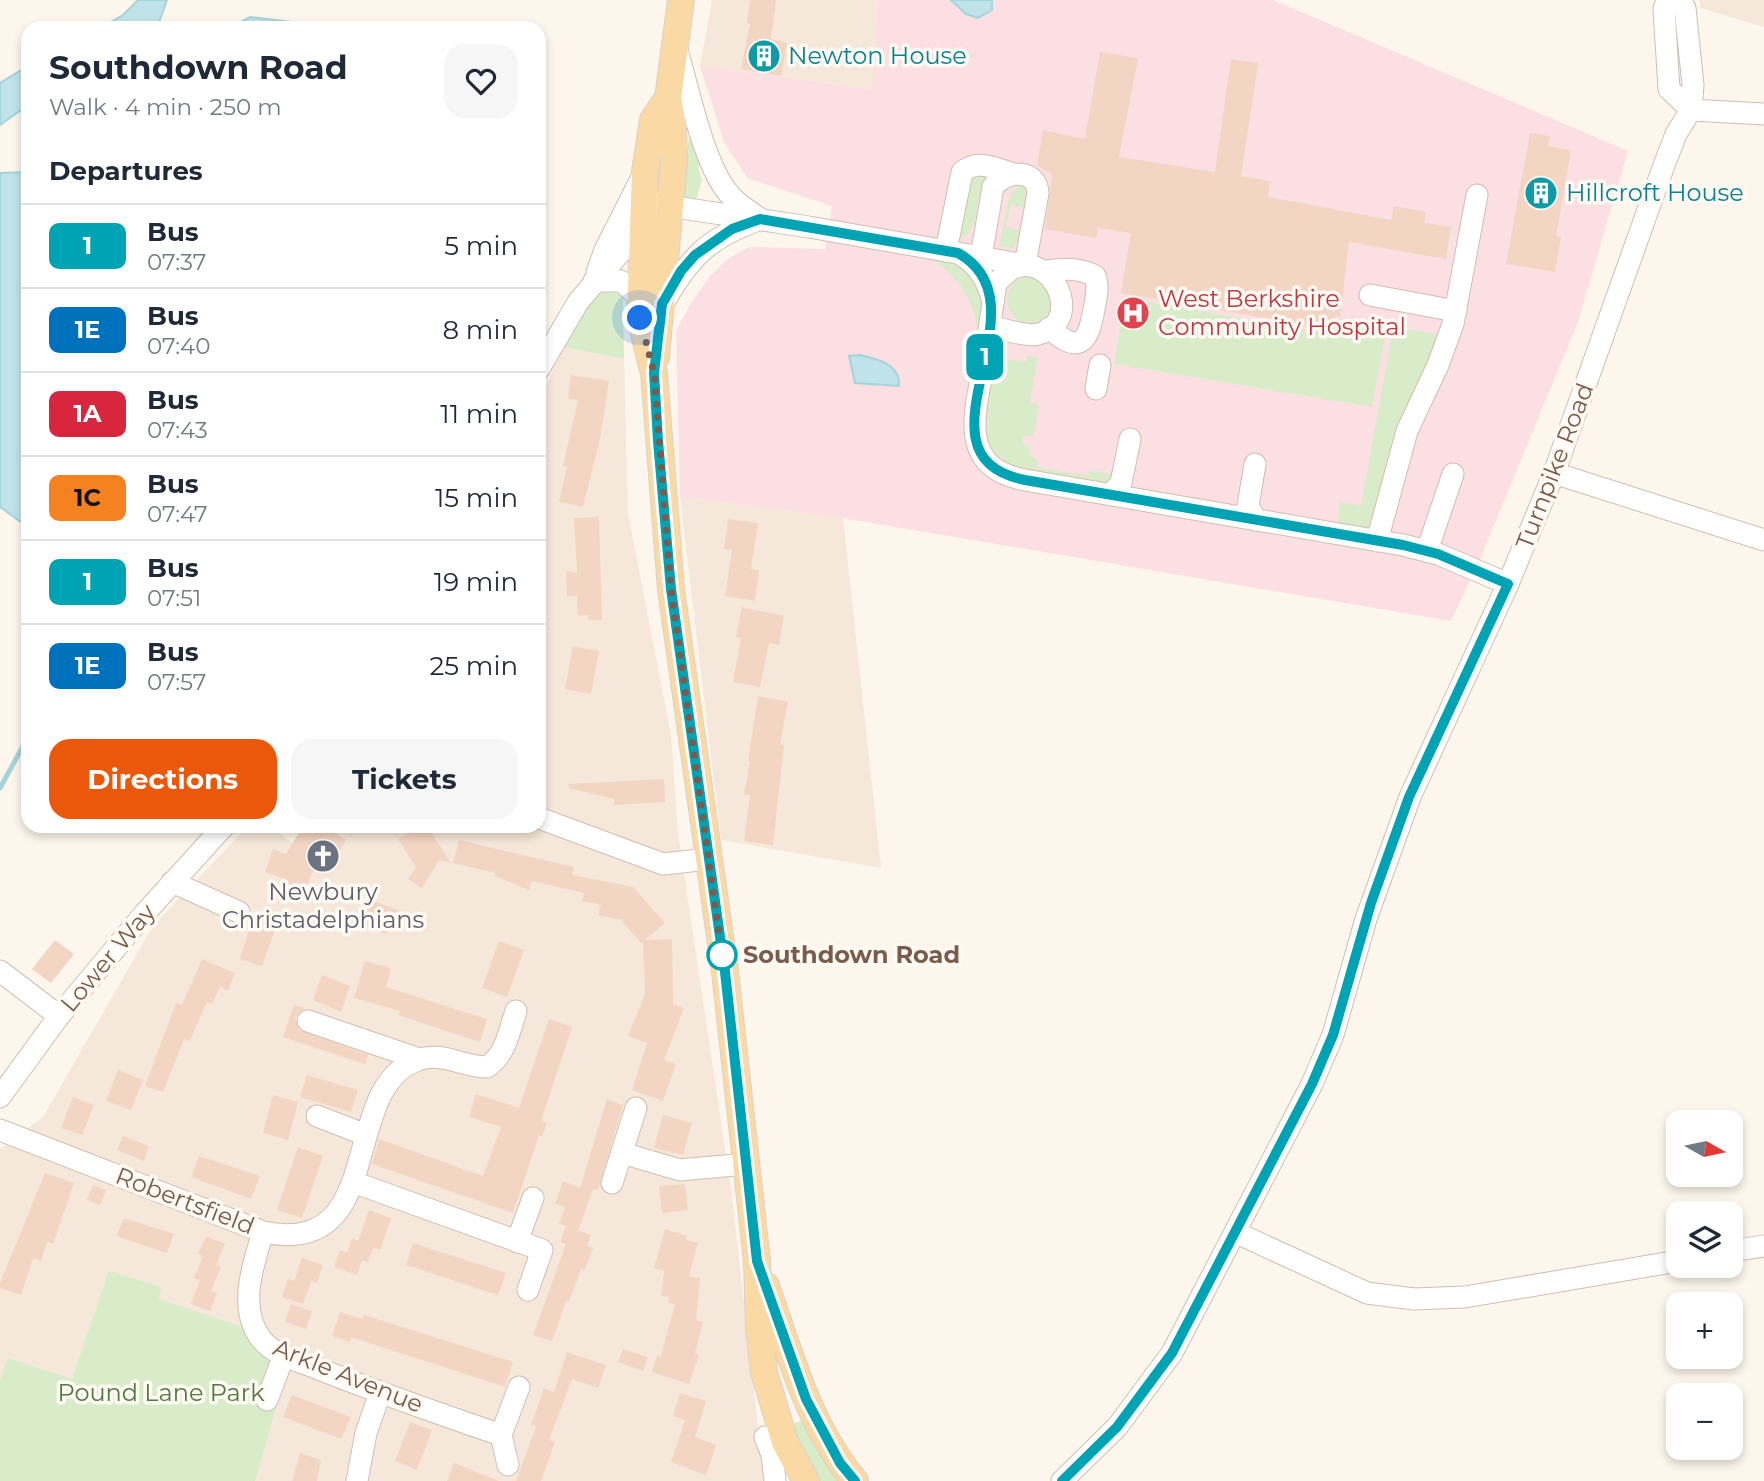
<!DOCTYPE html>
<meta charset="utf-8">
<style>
body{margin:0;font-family:Montserrat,sans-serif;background:#f6f6f7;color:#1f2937;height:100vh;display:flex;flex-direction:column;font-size:26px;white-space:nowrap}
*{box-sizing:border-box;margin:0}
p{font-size:23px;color:#747a83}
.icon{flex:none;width:38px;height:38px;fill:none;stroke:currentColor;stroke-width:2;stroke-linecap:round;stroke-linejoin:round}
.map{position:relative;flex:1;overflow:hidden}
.drawer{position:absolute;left:21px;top:21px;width:525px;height:812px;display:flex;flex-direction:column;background:#fff;border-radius:21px;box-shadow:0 4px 10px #0003}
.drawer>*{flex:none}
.badge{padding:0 14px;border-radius:10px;font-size:24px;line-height:46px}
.needle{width:46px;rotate:99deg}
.controls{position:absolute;left:1666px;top:1110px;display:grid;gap:14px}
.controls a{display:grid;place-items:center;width:77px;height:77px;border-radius:14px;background:#fff;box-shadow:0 4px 10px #0003;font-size:35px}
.you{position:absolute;width:35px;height:35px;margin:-18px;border:5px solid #fff;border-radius:50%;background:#1a73e8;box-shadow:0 0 0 10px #1a73e833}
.map>.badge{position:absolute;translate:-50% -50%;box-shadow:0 0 0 4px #fff}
h2{padding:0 28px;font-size:26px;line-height:63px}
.round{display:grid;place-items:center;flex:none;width:74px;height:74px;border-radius:21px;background:#f6f6f7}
.head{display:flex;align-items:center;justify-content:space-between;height:119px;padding:0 28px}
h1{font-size:33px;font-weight:700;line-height:52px}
.cta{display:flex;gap:14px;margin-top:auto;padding:14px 28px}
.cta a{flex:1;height:80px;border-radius:21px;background:#ea580c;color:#fff;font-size:28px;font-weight:700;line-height:80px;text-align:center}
.cta a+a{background:#f6f6f7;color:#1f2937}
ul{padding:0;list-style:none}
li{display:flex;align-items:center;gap:21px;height:84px;padding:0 28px;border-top:2px solid #e0e1e3}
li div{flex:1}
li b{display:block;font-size:26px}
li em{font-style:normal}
li .badge{min-width:77px;font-weight:700;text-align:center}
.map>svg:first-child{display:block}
.residential{fill:#f5e8da}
.medical{fill:#fbdfe3}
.green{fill:#d8ecc9}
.water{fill:#bfe3e8;stroke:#a5d3da;stroke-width:2}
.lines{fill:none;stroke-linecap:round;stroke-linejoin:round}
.stream{stroke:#a5d3da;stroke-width:5}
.building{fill:#f3d5c3}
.minor-casing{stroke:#d1beb0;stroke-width:23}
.major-casing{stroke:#dad1cd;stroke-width:28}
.minor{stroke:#fff;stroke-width:21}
.major{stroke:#fbd9a5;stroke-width:26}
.line-casing{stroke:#fff;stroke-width:16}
.line{stroke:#00a3b4;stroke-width:10}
.walk{stroke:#7a5c4d;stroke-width:7;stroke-dasharray:0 12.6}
.stop-dot{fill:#fff;stroke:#00a3b4;stroke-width:3.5}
.labels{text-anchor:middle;stroke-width:7;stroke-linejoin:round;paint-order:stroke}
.culture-label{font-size:24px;fill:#0d838f;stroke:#fffaf3;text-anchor:start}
.health-label{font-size:24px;fill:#be3a42;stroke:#fffaf3;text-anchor:start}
.street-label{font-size:24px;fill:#7a5c4d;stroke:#fffaf3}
.worship-label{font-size:24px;fill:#5b616d;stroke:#fffaf3}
.stop-label{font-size:24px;font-weight:bold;fill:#7a5c4d;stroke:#fffaf3;text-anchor:start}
.park-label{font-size:24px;fill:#537a41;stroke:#fffaf3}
</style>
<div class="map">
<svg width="1764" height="1481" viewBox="0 0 1764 1481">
<rect width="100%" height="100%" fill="#fdf6ec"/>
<g class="residential">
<polygon points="712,0 878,0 873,89 700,66"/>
<polygon points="1700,0 1764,0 1764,27 1700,8"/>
<polygon points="563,347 624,359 628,513 671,735 678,833 731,1188 764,1481 0,1481 0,1149 43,1117 153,926 248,826 268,826 328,867 345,841 325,826 539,826 539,402"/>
<polygon points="680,497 843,518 881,868 721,840"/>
</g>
<polygon class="medical" points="878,0 1273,0 1628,151 1578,322 1481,557 1451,621 843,518 680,497 676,331 691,303 710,276 729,258 749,247 825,249 832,206 747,178 724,142 700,66 872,89"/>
<g class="green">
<polygon points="690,126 706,161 698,167 702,180 695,203 682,201"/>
<path d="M978,175H988C972,195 983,223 962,239L959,235L971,178Z"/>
<polygon points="1019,184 1029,186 1027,208 1011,205 1006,227 1023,231 1013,248 999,246 1009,197"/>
<path d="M925,255C972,268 991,280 978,332C972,295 957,274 925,255Z"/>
<circle cx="1030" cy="300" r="23"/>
<path d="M607,290L623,296L624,359L563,347C576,329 587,298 607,290Z"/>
<polygon points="1125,298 1333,334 1337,318 1387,327 1372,407 1114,364"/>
<polygon points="1393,327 1442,335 1388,457 1373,523 1364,530 1338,525 1339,502 1361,506"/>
<path d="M1003,352H1007L1006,359L1026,362L1027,356L1038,357L1030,402L1039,405L1034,434L1023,437L1022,444L1031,447L1029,455L1038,460L1037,467L1088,476L1089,470L1116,474L1110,484C1060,477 979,481 983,411C983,397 987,382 990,368L995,369L998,356Z"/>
<polygon points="109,1271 161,1287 159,1299 243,1327 256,1348 288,1365 255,1481 0,1481 0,1380 8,1358 72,1379"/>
<polygon points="805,1418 814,1443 838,1481 819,1481 790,1426"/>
</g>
<g class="water">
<polygon points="138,0 167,0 157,28 100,28 123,15"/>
<polygon points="951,0 992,0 992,10 978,18 966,14"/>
<polygon points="250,17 300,23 309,28 230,28"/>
<polygon points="28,66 28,105 0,125 0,83"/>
<polygon points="28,172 28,527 0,507 0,173"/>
<path d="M860,355C878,359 900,364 899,386L855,383L849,356Z"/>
</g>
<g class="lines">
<polyline class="stream" points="0,788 28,737"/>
</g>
<g class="building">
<polygon points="750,0 776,0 771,39 787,43 781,76 741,69 750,24 747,23"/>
<polygon points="1100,52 1138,58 1119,157 1215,172 1231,59 1258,63 1241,176 1270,181 1268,197 1391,220 1394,206 1426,212 1424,223 1451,227 1446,259 1349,242 1340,317 1336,316 1333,330 1121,293 1131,233 1098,228 1096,238 1045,229 1052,174 1037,166 1043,130 1085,139"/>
<polygon points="1530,133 1550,136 1548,146 1571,150 1556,236 1561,237 1555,272 1506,264"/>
<polygon points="571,375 609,381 600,439 583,507 559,502 567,467 563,466 578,400 568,399"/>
<polygon points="599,517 602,620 588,620 588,615 578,616 577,596 567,596 566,571 577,573 574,518"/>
<polygon points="728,519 758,523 751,569 759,570 755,601 725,596 732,550 724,549"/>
<polygon points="742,607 784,616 779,645 769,643 760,687 733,682 741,638 736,637"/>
<polygon points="573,646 599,651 591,694 565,689"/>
<polygon points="758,696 788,702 780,744 784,745 773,845 744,841 750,795 744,794 750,762 748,761"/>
<polygon points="664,779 665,802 614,805 614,799 568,788 569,784"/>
<polygon points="303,826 323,826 346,840 328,868 318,861 300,900 281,893 286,879 265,872 273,849 286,854"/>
<polygon points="417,826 427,826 451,863 439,860 422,888 408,879 416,867 398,839"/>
<polygon points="459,840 574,867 572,875 633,887 665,923 645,940 672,939 673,1004 684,1008 664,1060 676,1064 663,1101 632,1090 647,1043 628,1036 645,994 643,942 641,943 621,920 598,915 601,905 582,901 584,893 532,881 529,890 495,876 496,873 453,863"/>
<polygon points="368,899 401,911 394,930 389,928 386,934 359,924"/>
<polygon points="253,916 277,924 262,966 240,959"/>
<polygon points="55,940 74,954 51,983 32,969"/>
<polygon points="499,941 524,950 507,997 482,988"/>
<polygon points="202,959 235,973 228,991 220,987 212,1004 207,1002 190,1041 184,1039 163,1092 145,1086 176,1003 182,1005"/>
<polygon points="365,961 391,968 386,987 487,1019 480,1042 398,1015 400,1011 354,998"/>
<polygon points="322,975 350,986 341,1012 313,1000"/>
<polygon points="294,1005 305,1008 295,1017 299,1030 368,1055 365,1064 283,1037"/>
<polygon points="549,1019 572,1027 541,1121 547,1123 542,1136 539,1135 513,1213 372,1164 379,1139 483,1176 501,1127 469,1117 476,1094 519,1108"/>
<polygon points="118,1070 143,1080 131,1110 106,1101"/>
<polygon points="307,1075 358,1090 351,1112 300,1097"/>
<polygon points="273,1095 298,1102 288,1140 263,1133"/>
<polygon points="73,1097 94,1105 82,1135 61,1128"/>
<polygon points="607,1099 623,1105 598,1190 593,1189 578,1231 575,1229 591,1235 587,1246 593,1248 585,1270 581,1269 569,1302 566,1301 552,1341 533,1335 566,1244 560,1242 566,1226 559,1224 565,1207 555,1204 563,1181 580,1188"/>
<polygon points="663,1115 692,1123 683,1155 654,1148"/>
<polygon points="123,1136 149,1146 144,1161 117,1150"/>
<polygon points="298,1147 323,1156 302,1218 277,1210"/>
<polygon points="199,1156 260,1176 251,1199 191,1177"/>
<polygon points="45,1173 74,1183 53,1244 47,1242 41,1261 33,1258 21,1295 0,1288 0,1283"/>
<polygon points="685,1184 688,1210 662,1213 659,1186"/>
<polygon points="93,1185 106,1190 100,1205 87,1200"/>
<polygon points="369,1210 391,1218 380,1250 373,1248 368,1262 362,1260 357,1275 334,1267 340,1250 347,1253 352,1238 358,1241"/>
<polygon points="124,1218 174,1234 167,1253 116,1236"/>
<polygon points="665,1229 687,1236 686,1240 698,1243 689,1276 700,1278 696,1320 703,1322 695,1353 699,1355 689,1384 652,1372 657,1355 661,1356 675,1304 668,1303 669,1297 661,1296 664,1271 654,1268"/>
<polygon points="206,1236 225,1244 216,1265 221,1267 211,1291 217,1293 210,1311 191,1304 200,1280 194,1278 203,1256 198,1254"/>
<polygon points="413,1243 506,1273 498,1295 406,1265"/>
<polygon points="302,1258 323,1265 317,1283 311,1281 303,1304 282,1297 288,1279 294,1281"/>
<polygon points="291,1304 312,1311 306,1329 285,1322"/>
<polygon points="340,1312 363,1319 364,1315 513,1362 505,1387 351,1337 350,1342 332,1336"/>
<polygon points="623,1349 648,1357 643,1371 618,1362"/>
<polygon points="567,1352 606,1365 598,1388 572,1379 549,1440 555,1442 541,1481 516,1481 536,1427 531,1425 544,1388 554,1392"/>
<polygon points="680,1393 706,1401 695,1437 716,1445 706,1475 671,1462 685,1420 673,1416"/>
<polygon points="292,1395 351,1417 341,1439 283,1417"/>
<polygon points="410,1422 432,1430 417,1470 395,1461"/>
<polygon points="300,1453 321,1460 317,1481 292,1481"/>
<polygon points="454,1463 497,1480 497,1481 447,1481"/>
</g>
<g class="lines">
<defs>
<g id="minor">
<polyline points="1667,0 1664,9 1669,89 1691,110"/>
<path d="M677,50C689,90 703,163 729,194C737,204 748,210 759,218"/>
<polyline points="1691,110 1764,114"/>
<path d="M655,204L809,227L958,253C979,265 987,279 993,302"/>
<path d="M946,251L962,172C978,159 993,168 1011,173"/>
<path d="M964,254L1035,267C1064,278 1075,324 1039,334C1026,337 1003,329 990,326"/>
<path d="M981,257L993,187C1006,170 1037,168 1038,193L1025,265"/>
<path d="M1025,265L1011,269L996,283C992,309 988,336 984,363C975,413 957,467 1025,480L1403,545L1438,554L1508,584"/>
<path d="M1045,271C1063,269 1079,267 1095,276C1099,287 1096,298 1094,309C1088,345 1078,354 1049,328"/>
<polyline points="597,272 605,250 643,175"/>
<polyline points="594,281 621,281 640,298"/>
<polyline points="1370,295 1456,311"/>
<path d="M663,304C689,258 708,238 758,220"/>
<polyline points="539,369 578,302 647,221"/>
<polyline points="1096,389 1100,365"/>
<polyline points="1255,464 1248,506 1256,520"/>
<polyline points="1554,473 1764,540"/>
<polyline points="1111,494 1121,483 1130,439"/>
<polyline points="1377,541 1407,431 1438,365 1453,324 1477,195"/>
<polyline points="1427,551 1453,474"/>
<polyline points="539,818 663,864 709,859"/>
<polyline points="172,882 239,912"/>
<polyline points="0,971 59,1016"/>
<polyline points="308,1021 419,1059"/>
<polyline points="0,1097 59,1016 145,913 224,826"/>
<polyline points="317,1116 366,1135"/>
<path d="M0,1130L263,1232C390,1258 337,1088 418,1060C442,1051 463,1067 487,1067C506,1054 509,1032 516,1011"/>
<polyline points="622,1153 680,1170 746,1164"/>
<polyline points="353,1182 542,1250 528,1290"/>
<polyline points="612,1183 636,1108"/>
<path d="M263,1232C253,1265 237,1309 262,1340C275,1356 302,1362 319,1369C379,1393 440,1414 501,1435L508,1465"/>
<polyline points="1237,1233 1367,1293 1414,1299 1465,1297 1678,1261"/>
<polyline points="517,1242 533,1198"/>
<polyline points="1731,1251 1764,1246"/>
<polyline points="267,1400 284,1355"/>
<polyline points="501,1435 519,1387"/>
<polyline points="765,1437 772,1455 775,1481"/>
<polyline points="357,1481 366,1433 380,1393"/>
<polyline points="1062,1481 1117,1427 1172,1353 1312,1084 1333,1035 1366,919 1410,797 1508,584 1554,473 1663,168 1676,134 1691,110 1693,85 1685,8 1679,0"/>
</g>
<g id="major">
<polyline points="668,98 653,120 645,172 640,318 654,373 671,589 725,972 757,1261 759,1329 764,1372 785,1442 806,1481"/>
<polyline points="656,357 674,162 673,127 668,98 681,0"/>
<path d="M766,1286C790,1353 808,1425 855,1481"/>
</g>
</defs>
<use href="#minor" class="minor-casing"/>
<use href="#major" class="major-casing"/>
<use href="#minor" class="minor"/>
<use href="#major" class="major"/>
</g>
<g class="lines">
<defs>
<path id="line" d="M855,1481L840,1463L806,1399L757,1261L725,972L671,589L658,441L654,373L662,304L681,271L695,255L732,229L760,219L958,253C1052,305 903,456 1025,480L1403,545L1438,554L1508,584L1409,797L1371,903L1333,1035L1312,1084L1172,1353L1117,1427L1062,1481"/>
</defs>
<use href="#line" class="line-casing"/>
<use href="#line" class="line"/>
<polyline class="walk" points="640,318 654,373 671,589 722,955"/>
</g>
<defs>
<symbol id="building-disc" viewBox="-11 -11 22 22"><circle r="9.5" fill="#0f9aa8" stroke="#fffaf3"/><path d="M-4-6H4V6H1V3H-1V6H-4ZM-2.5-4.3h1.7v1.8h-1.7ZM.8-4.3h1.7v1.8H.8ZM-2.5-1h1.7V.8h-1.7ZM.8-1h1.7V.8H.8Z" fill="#fff"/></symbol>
<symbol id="hospital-disc" viewBox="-11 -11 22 22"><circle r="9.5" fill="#e0444e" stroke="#fffaf3"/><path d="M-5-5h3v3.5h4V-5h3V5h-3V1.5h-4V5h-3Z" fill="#fff"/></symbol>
<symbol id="church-disc" viewBox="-11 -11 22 22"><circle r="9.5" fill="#6b7280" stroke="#fffaf3"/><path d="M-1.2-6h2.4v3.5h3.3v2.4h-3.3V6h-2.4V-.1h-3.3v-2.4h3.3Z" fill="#fff"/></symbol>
</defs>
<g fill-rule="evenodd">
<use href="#building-disc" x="745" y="37" width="38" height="38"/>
<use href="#building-disc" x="1522" y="174" width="38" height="38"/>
<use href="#hospital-disc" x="1114" y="294" width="38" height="38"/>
<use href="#church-disc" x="304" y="837" width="38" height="38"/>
</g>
<circle class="stop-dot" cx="722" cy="955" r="14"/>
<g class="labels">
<g class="culture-label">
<text x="788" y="64">Newton House</text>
<text x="1566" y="201">Hillcroft House</text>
</g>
<g class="health-label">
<text x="1158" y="307">West Berkshire<tspan x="1158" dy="28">Community Hospital</tspan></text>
</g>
<g class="street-label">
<text transform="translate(1555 466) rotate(-69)" y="8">Turnpike Road</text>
<text transform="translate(108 958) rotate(-50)" y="8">Lower Way</text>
<text transform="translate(185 1201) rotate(21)" y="8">Robertsfield</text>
<text transform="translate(348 1376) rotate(22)" y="8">Arkle Avenue</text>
</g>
<g class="worship-label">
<text x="323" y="900">Newbury<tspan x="323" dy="28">Christadelphians</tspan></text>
</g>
<g class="stop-label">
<text x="743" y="963">Southdown Road</text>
</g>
<g class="park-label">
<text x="161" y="1401">Pound Lane Park</text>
</g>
</g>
</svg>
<div class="controls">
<a><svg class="needle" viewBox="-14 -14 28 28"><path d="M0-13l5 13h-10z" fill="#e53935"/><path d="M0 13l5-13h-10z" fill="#747a83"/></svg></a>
<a><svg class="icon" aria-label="layers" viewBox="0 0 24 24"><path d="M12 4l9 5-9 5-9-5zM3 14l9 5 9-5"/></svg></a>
<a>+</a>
<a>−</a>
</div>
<div class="you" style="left:640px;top:318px"></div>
<b class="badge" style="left:985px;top:357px;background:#00a3b4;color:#fff">1</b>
<section class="drawer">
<div class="head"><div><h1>Southdown Road</h1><p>Walk · 4 min · 250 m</p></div><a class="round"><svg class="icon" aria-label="heart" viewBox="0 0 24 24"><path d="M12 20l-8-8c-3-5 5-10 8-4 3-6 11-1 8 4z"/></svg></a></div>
<h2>Departures</h2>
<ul>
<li><span class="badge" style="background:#00a3b4;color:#fff">1</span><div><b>Bus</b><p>07:37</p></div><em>5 min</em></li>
<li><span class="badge" style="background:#0072bc;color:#fff">1E</span><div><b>Bus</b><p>07:40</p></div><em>8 min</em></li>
<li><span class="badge" style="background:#d7263d;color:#fff">1A</span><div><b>Bus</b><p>07:43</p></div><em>11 min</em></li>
<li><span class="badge" style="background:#f58220;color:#111">1C</span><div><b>Bus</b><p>07:47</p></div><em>15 min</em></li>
<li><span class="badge" style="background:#00a3b4;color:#fff">1</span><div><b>Bus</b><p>07:51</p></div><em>19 min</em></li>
<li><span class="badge" style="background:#0072bc;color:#fff">1E</span><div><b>Bus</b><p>07:57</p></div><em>25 min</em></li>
</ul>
<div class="cta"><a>Directions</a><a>Tickets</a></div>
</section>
</div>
